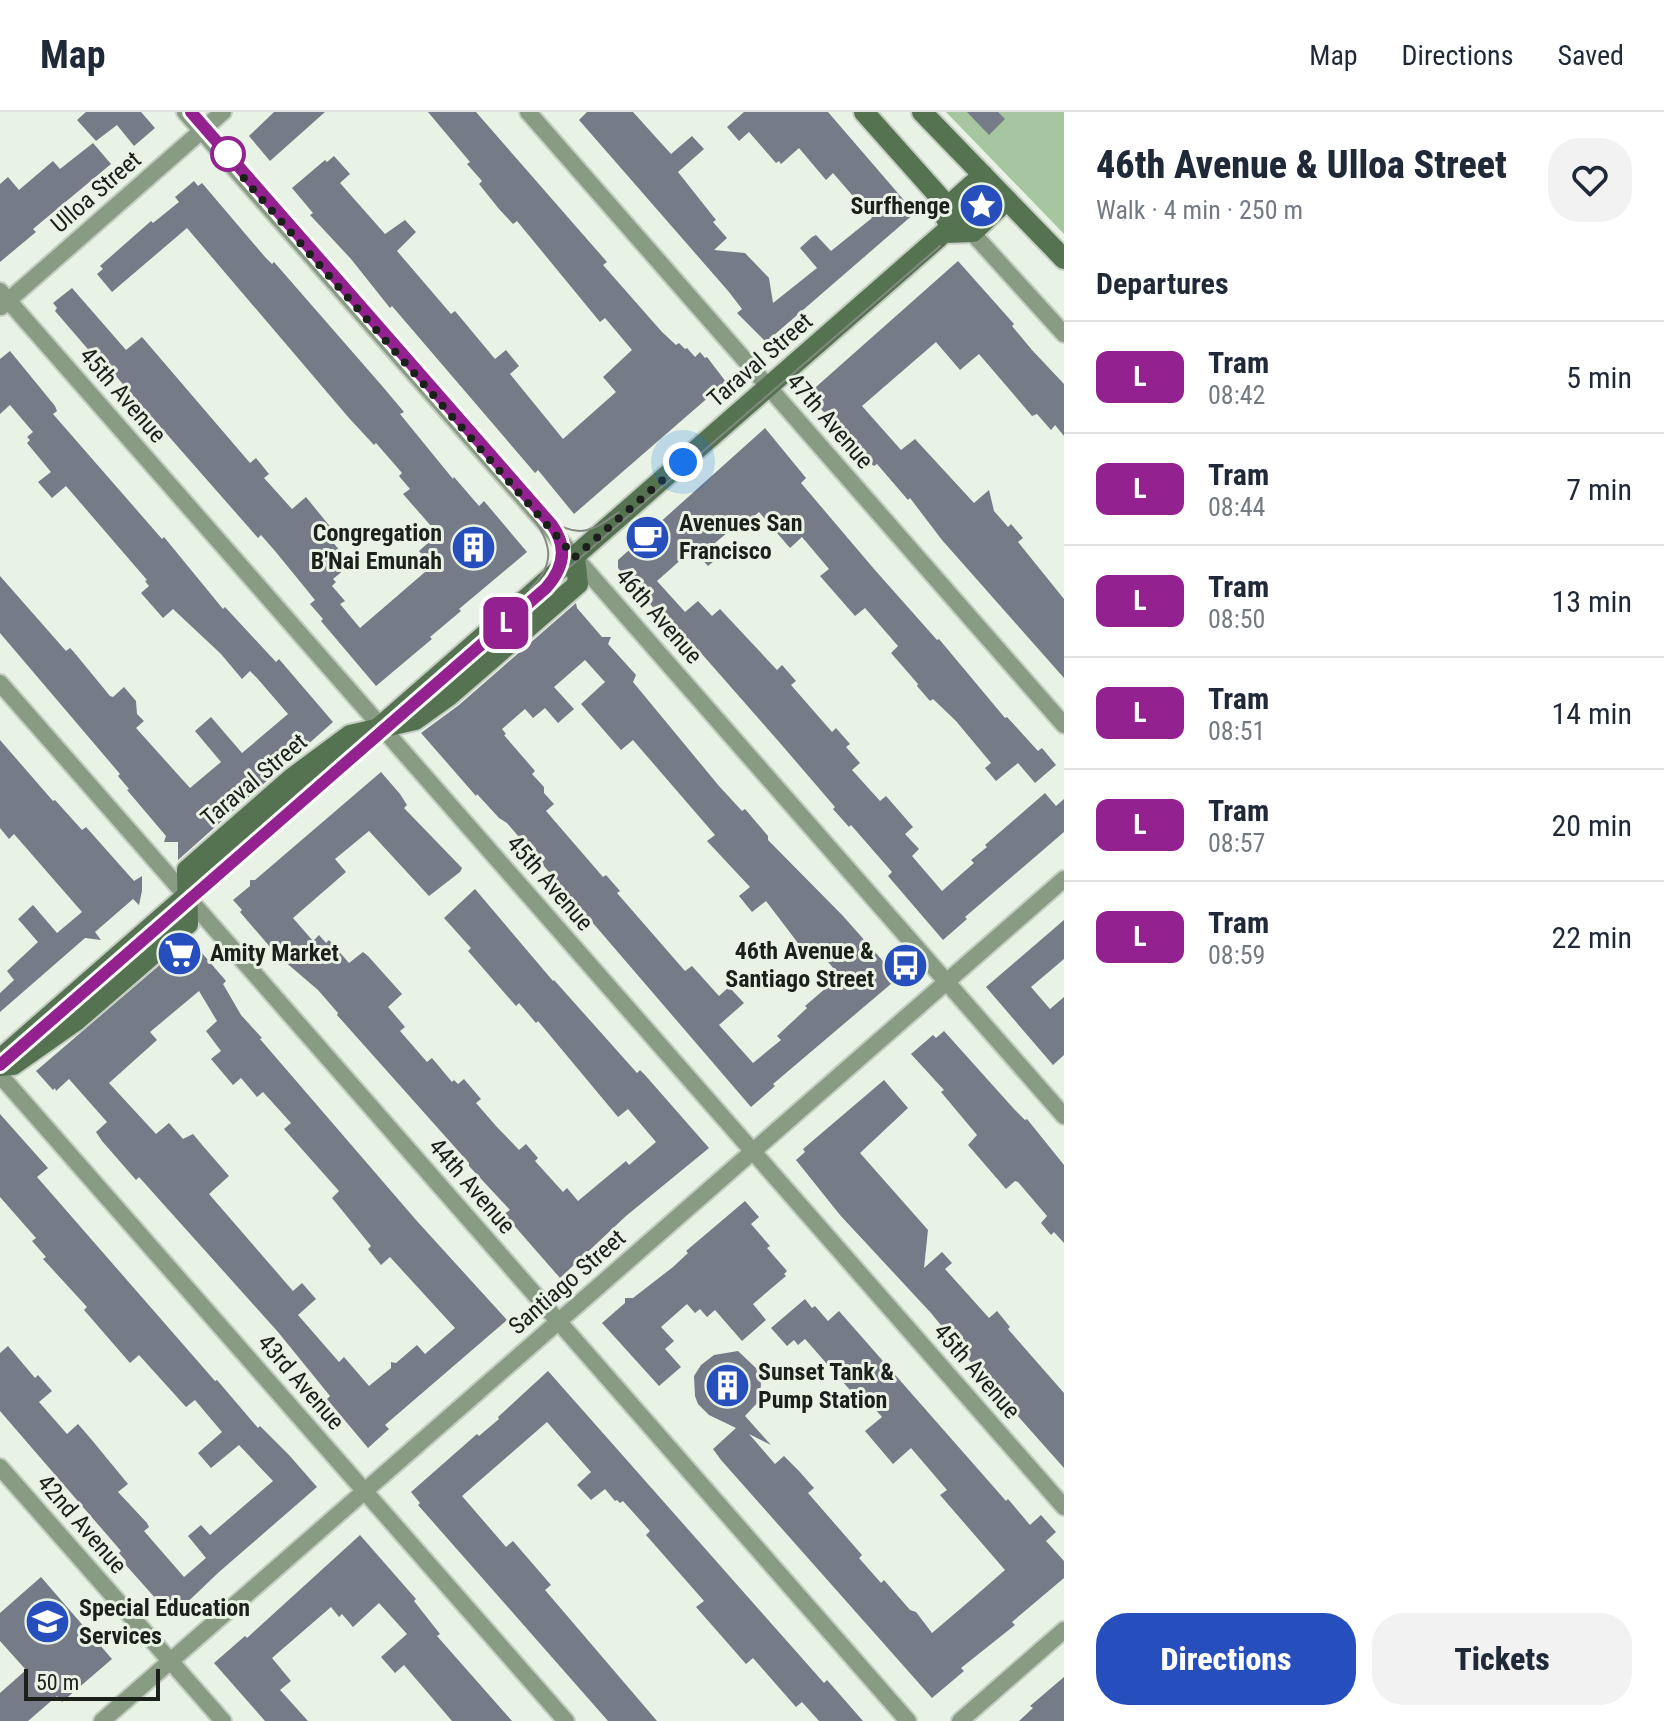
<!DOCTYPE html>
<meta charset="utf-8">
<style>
body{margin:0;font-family:"Roboto Condensed",sans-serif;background:#f2f2f3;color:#1f2937;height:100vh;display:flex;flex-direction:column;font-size:30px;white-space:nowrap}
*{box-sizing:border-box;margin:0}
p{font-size:26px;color:#747a83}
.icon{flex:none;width:44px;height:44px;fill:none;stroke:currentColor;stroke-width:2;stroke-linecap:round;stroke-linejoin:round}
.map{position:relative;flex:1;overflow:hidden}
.details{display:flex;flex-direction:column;background:#fff;width:600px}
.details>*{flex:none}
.badge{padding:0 16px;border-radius:12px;font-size:28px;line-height:52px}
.scale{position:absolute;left:24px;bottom:20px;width:136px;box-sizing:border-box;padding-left:8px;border:4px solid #1c201b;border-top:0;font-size:22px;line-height:28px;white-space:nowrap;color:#1c201b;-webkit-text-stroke:6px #e8f3e6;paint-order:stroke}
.you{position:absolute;width:40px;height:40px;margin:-20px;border:6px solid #fff;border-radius:50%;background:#1a73e8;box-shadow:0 0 0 12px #1a73e833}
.map>.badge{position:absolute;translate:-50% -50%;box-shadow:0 0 0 4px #fff}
h2{padding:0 32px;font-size:30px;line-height:72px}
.round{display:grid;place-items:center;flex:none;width:84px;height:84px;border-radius:32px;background:#f2f2f3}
.overview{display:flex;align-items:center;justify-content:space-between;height:136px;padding:0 32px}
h1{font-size:38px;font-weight:800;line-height:60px}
.button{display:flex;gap:16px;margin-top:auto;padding:16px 32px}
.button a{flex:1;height:92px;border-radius:32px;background:#264ebd;color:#fff;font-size:32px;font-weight:800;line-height:92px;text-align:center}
.button a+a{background:#f2f2f3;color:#1f2937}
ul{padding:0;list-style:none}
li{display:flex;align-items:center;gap:24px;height:112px;padding:0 32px;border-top:2px solid #e0e1e3}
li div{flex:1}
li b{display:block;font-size:30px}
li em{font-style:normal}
li .badge{min-width:88px;font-weight:700;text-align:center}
header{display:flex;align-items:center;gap:48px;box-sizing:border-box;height:112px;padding:0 40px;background:#fff;border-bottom:2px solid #e0e1e3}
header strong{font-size:38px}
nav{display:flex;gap:44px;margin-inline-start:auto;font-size:28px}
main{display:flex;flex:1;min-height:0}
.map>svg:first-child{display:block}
.green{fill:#a6c6a0}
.building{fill:#757b87;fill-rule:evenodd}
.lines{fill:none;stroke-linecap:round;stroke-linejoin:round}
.street-casing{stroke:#c3cdc1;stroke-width:20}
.secondary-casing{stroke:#c3cdc1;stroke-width:24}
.street{stroke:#889b83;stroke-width:16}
.secondary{stroke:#567351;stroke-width:20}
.tram{stroke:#828980;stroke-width:2}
.line-casing{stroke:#fff;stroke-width:18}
.line{stroke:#932290;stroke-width:12}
.walk{stroke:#1c201b;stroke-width:8;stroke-dasharray:0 14.4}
.stop-dot{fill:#fff;stroke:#932290;stroke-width:4}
.labels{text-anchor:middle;stroke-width:6;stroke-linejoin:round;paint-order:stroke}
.street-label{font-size:24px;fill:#1c201b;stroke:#e8f3e6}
.poi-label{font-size:24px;font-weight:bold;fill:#1c201b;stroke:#e8f3e6;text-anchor:start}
</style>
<header>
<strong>Map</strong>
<nav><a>Map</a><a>Directions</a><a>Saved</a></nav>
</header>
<main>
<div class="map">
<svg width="1064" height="1609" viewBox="0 0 1064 1609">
<rect width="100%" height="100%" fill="#e8f3e6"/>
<polygon class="green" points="946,0 1064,0 1064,122"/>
<g class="building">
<polygon points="86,0 141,0 155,16 134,34 117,13 96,29 77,8"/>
<polygon points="274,0 325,0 270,49 249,24"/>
<polygon points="428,0 476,0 607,150 603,153 662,220 676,233 679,231 685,237 687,236 695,245 700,240 705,246 707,245 726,270 574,402 538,358 535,361 392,194 390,196 351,147 310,103 313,101 292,76 325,48 327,50 334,44 350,62 340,71 385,122 405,108 416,120 397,139 451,202 455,199 495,247 506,238 519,254 510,262 563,327 616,280 603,265 632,238 605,206 600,210 517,109 513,112 499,97 479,72 482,69 467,52 470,50"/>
<polygon points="587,0 633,0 671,42 692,24 704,37 678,60 716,108 713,110 727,126 714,138 745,141 769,166 773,191 817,156 800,136 812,125 816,123 831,139 872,106 833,61 826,68 799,36 781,52 779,49 776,51 749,20 739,29 727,15 744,0 828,0 915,101 766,230 737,201 742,197 729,180 579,8"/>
<polygon points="967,0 998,0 1005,7 989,23"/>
<polygon points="93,31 111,52 33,117 36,120 0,150 0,72 8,65 19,78 53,49 60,57"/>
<polygon points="194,69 198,74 202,71 265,145 272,152 274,150 383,275 404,300 400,302 453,367 454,365 479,394 484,389 527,440 459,497 461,499 430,525 432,527 376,574 321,509 323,507 310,492 315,488 275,439 261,423 258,426 107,254 102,248 99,250 55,199 57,196 53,191 72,176 126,238 142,225 250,351 256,346 269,362 264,366 292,397 306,385 332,417 326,422 351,452 333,467 336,470 332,474 345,489 340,492 360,516 432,454 419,439 428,431 421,422 431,414 403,382 410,377 399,364 402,361 376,331 374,333 349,306 187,116 112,180 97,162 103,157 100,154 151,109 153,111 179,90 175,85"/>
<polygon points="958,149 1014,212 1012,214 1032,238 1064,272 1064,324 1055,313 1051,318 1037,302 1032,304 979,242 960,258 936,230 862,294 901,338 915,327 974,391 989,378 994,399 1008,415 1011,412 1023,426 1018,430 1064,487 1064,566 942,428 910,386 908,388 877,352 874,354 863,345 808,282"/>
<polygon points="10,239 55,294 57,299 53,302 135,396 162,427 164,425 223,497 225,495 276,550 279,547 333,610 178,748 178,730 164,730 166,724 127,678 129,677 118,664 120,662 0,521 0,464 66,539 70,536 73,539 110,584 113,585 124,575 136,589 137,602 144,609 136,616 190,676 221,650 195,619 211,605 242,641 288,602 257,566 250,559 242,567 221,542 173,497 163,506 141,481 149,474 145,469 147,468 66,374 52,386 38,370 51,360 27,331 30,328 27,325 33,320 10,293 0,302 0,247"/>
<polygon points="765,316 806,366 801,371 874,457 937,528 939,527 1005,606 1007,605 1038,639 1042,636 1056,653 1035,671 1018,651 996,669 985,656 991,651 956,609 933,587 930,589 917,574 918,572 891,541 898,534 865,496 855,504 820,464 829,457 802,425 790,436 759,400 744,413 741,409 715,431 724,441 708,454 693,437 657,469 685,500 698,489 712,504 720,497 777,558 782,553 796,569 791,573 832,620 836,616 850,632 846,635 860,651 852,658 880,689 886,684 913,715 905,722 919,737 912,744 942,779 974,751 971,748 987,735 985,733 1045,681 1056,694 1064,687 1064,720 965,805 967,807 943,828 888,764 892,760 851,713 849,715 833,697 835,695 780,631 701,541 687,526 683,529 618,456 618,448"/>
<path d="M576,491L577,496L602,525H611L608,532L636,563L633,570L719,674L742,699L745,697L768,724V728L843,804L898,866L773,972L775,974L751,995L507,711L499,706L477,682L476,684L421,621L459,593ZM585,548L605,570L581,592L621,638L633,628L715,723L707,729L750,775L739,784L752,800L766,789L804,839L812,831L840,864L805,894L807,896L777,924L781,928L753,951L719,913L744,891L729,875L719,884L692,854L685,859L617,781L620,779L606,763L603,765L546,699L554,692L544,681V675L532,662L535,659L504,623L506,622L502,617L525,597L533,606L545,596L558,611L574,597L554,575Z"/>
<polygon points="0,628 53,689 55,688 82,718 86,715 134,769 142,764 142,779 139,793 133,787 95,820 101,828 85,826 0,900 0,881 14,868 7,859 38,830 18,807 33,793 57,821 82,800 14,722 9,727 0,716"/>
<polygon points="381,660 400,682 407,693 404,696 462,756 460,760 429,784 369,719 335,747 346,760 293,806 313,829 319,823 326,831 329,828 349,851 363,840 368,844 402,882 388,895 405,915 400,919 427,950 432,946 452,970 454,968 458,972 464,967 481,987 476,991 496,1014 519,1038 526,1032 538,1046 535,1049 563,1080 567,1076 578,1089 626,1049 629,1053 656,1030 628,997 618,1005 538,909 536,911 519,891 516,894 468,839 471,836 444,806 475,777 553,869 554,868 637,961 640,958 645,963 709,1036 626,1104 560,1166 504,1102 510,1098 469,1054 469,1051 337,903 338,901 318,878 276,842 240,800 242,798 233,788 250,774 250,768 255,768"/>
<polygon points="1064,808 1064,847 1031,875 1050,897 1064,885 1064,943 1053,953 986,875"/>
<path d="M190,827L226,869L223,872L241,903L262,926L260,927L416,1108L507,1208L385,1313L389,1317L368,1336L327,1287L330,1284L278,1220L139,1065L136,1068L102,1029L96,1020L107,1010L69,967L56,979L55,976L53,978L36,959ZM199,879L217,909L206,919L221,939L211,947L233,973L241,966L257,985L263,980L291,1011L284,1017L339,1079L332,1086L371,1134L368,1137L381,1153L390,1145L455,1216L425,1242L417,1233L396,1251L391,1250V1256L369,1274L344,1245L339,1250L298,1203L316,1187L302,1171L293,1179L209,1082L229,1064L203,1034L193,1022L183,1027L169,1011L156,1022L109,971L157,928L150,920Z"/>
<polygon points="944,919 1014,997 1025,1008 1027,1007 1064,1053 1064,1131 1054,1120 1051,1123 1041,1111 1047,1104 1018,1070 1015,1069 1006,1077 968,1033 977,1023 941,980 944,978 911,942 933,923 936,926"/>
<polygon points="884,968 908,996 860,1041 928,1118 924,1156 942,1140 952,1151 945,1157 989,1206 997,1199 1010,1215 1008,1217 1064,1281 1064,1356 983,1265 931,1201 840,1103 796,1048 805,1040 803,1037"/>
<polygon points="0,1002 48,1056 37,1065 215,1269 217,1268 258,1316 260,1314 289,1343 317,1375 219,1460 174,1503 167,1495 165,1497 124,1451 126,1449 119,1441 121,1439 0,1299 0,1241 8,1234 35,1266 38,1263 52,1279 39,1290 67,1322 78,1312 91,1327 128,1372 118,1380 147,1411 149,1415 144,1419 184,1465 206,1446 188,1424 201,1413 210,1423 273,1369 239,1333 211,1356 198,1341 222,1320 195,1288 186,1295 139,1243 130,1251 84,1198 87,1195 43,1147 46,1145 32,1129 36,1126 0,1085"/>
<polygon points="745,1089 759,1105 751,1112 770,1134 767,1136 787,1159 784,1162 786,1164 753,1192 766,1208 742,1229 715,1198 707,1205 700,1197 695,1201 687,1192 661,1215 674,1229 665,1237 681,1255 659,1274 602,1211 625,1191 625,1186 633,1186 673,1155 688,1141 686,1139"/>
<polygon points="805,1187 812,1196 815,1194 828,1209 839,1199 1006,1389 1008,1387 1030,1413 1041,1403 1056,1420 1046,1429 1064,1449 1064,1466 1012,1510 1015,1513 961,1556 964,1559 932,1586 721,1348 713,1337 736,1316 709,1303 698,1292 695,1284 694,1264 701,1253 714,1243 738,1239 757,1257 761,1272 759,1289 745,1304 771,1333 749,1322 775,1352 784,1344 799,1359 814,1376 808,1381 862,1443 859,1446 881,1471 884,1468 910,1498 916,1500 932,1521 973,1486 1005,1458 940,1383 947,1378 911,1336 893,1352 865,1319 882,1305 862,1282 857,1286 805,1227 798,1233 794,1228 787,1234 771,1216"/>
<polygon points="548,1259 824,1571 827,1568 863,1609 819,1609 802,1590 796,1595 753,1546 746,1552 696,1495 704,1489 646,1423 650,1419 623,1389 620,1391 617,1388 615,1389 605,1377 591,1388 577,1373 591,1360 547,1310 462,1384 506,1435 513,1429 551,1473 545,1478 657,1609 608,1609 418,1393 420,1391 411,1380 477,1322 479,1324 499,1307 498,1305"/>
<polygon points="360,1423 416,1487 414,1489 440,1522 437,1524 512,1609 452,1609 404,1553 395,1561 381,1545 407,1522 379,1491 353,1515 342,1502 339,1505 331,1495 272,1546 291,1569 280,1578 308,1609 265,1609 214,1551 245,1524 247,1526"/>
<polygon points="41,1465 112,1547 62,1590 57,1584 28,1609 0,1609 0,1581 26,1558 0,1529 0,1501"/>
<polygon points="1064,1565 1064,1609 1019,1609 1033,1596 1030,1594"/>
</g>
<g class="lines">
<defs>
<g id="street">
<polyline points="185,0 1064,1004"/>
<polyline points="528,0 1064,613"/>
<polyline points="966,114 1064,222"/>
<polyline points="0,179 1064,1395"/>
<polyline points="1,195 223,0"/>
<polyline points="0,571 908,1609"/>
<polyline points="0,963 566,1609"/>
<polyline points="0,1355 223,1609"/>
<polyline points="102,1609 1064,767"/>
<polyline points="960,1609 1064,1518"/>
</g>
<g id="secondary">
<polyline points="864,0 960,108"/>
<polyline points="922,0 1064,147"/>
<polyline points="946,107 947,95 983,63"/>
<polyline points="0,947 944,121 973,120 1007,88"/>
<polyline points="0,954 13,953 77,908 188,812 187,758 292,666 350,623 415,608 450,583 578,472 575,445"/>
</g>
</defs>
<use href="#street" class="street-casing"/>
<use href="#secondary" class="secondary-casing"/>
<use href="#street" class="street"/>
<use href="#secondary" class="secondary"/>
<g class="tram">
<path d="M551,408C579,428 594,418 619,400"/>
<polyline points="558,465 940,134"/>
<path d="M530,477C556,452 552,432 532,404"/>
<path d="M0,954L546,476C564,456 568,435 552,413L191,0"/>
</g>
</g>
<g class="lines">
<defs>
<path id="line" d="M0,953L546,476C564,456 568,435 552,413L191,0"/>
</defs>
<use href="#line" class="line-casing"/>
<use href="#line" class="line"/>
<polyline class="walk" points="228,42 245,68 575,445 683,350"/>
</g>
<defs>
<symbol id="sight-disc" viewBox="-11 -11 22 22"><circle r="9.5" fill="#264ebd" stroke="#e8f3e6"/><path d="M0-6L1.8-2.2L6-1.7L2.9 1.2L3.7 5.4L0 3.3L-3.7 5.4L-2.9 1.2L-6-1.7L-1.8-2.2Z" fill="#fff"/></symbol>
<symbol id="cafe-disc" viewBox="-11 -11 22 22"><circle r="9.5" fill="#264ebd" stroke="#e8f3e6"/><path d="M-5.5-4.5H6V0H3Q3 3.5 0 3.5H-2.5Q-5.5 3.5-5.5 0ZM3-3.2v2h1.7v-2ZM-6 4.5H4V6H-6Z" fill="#fff"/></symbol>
<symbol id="building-disc" viewBox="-11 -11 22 22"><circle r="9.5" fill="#264ebd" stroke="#e8f3e6"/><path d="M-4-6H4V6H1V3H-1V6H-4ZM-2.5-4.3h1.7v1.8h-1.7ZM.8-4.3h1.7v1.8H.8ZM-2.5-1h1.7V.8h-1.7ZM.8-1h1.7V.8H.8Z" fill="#fff"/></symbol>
<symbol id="supermarket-disc" viewBox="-11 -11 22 22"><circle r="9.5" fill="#264ebd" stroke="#e8f3e6"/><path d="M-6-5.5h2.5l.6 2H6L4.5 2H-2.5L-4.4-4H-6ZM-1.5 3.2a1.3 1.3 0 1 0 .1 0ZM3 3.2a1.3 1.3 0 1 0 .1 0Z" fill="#fff"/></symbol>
<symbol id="bus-disc" viewBox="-11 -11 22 22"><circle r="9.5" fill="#264ebd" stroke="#e8f3e6"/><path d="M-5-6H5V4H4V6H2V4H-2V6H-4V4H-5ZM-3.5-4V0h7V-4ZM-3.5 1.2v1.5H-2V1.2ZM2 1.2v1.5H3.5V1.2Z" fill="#fff"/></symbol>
<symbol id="school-disc" viewBox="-11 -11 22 22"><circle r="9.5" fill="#264ebd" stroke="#e8f3e6"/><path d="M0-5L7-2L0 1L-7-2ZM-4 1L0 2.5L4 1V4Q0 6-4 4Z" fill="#fff"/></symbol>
</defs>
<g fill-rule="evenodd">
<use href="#sight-disc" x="956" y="68" width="51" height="51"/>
<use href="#cafe-disc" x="622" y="400" width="51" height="51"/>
<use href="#building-disc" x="448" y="410" width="51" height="51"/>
<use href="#supermarket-disc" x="154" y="816" width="51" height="51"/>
<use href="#bus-disc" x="880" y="828" width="51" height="51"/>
<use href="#building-disc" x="702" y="1248" width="51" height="51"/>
<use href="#school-disc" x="22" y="1484" width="51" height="51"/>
</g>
<circle class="stop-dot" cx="228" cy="42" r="16"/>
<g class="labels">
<g class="street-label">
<text transform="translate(96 80) rotate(-41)" y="8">Ulloa Street</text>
<text transform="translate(760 248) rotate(-41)" y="8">Taraval Street</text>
<text transform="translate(123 283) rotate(49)" y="8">45th Avenue</text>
<text transform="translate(830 309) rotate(49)" y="8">47th Avenue</text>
<text transform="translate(659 504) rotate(49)" y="8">46th Avenue</text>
<text transform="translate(254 668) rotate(-40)" y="8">Taraval Street</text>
<text transform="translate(550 771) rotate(49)" y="8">45th Avenue</text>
<text transform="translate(472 1074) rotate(49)" y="8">44th Avenue</text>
<text transform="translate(567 1170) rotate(-41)" y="8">Santiago Street</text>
<text transform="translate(977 1259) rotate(49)" y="8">45th Avenue</text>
<text transform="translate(301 1270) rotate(49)" y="8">43rd Avenue</text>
<text transform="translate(82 1412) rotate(49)" y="8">42nd Avenue</text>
</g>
<g class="poi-label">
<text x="950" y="102" text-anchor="end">Surfhenge</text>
<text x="679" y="419">Avenues San<tspan x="679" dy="28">Francisco</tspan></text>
<text x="442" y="429" text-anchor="end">Congregation<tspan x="442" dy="28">B'Nai Emunah</tspan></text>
<text x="874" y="847" text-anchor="end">46th Avenue &amp;<tspan x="874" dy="28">Santiago Street</tspan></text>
<text x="210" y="849">Amity Market</text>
<text x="758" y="1268">Sunset Tank &amp;<tspan x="758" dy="28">Pump Station</tspan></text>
<text x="79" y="1504">Special Education<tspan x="79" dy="28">Services</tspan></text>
</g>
</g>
</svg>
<div class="scale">50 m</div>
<div class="you" style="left:683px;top:350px"></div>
<b class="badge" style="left:506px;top:511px;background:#932290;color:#fff">L</b>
</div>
<section class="details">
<div class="overview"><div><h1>46th Avenue &amp; Ulloa Street</h1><p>Walk · 4 min · 250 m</p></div><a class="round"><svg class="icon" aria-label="heart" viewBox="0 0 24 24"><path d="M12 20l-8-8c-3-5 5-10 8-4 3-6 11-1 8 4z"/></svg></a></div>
<h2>Departures</h2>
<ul>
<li><span class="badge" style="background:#932290;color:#fff">L</span><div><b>Tram</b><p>08:42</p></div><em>5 min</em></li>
<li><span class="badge" style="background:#932290;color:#fff">L</span><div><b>Tram</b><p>08:44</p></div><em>7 min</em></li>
<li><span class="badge" style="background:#932290;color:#fff">L</span><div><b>Tram</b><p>08:50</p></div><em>13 min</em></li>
<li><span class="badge" style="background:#932290;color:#fff">L</span><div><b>Tram</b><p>08:51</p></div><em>14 min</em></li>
<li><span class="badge" style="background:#932290;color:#fff">L</span><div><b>Tram</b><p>08:57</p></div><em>20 min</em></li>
<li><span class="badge" style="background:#932290;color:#fff">L</span><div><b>Tram</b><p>08:59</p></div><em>22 min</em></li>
</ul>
<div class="button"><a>Directions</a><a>Tickets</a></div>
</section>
</main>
